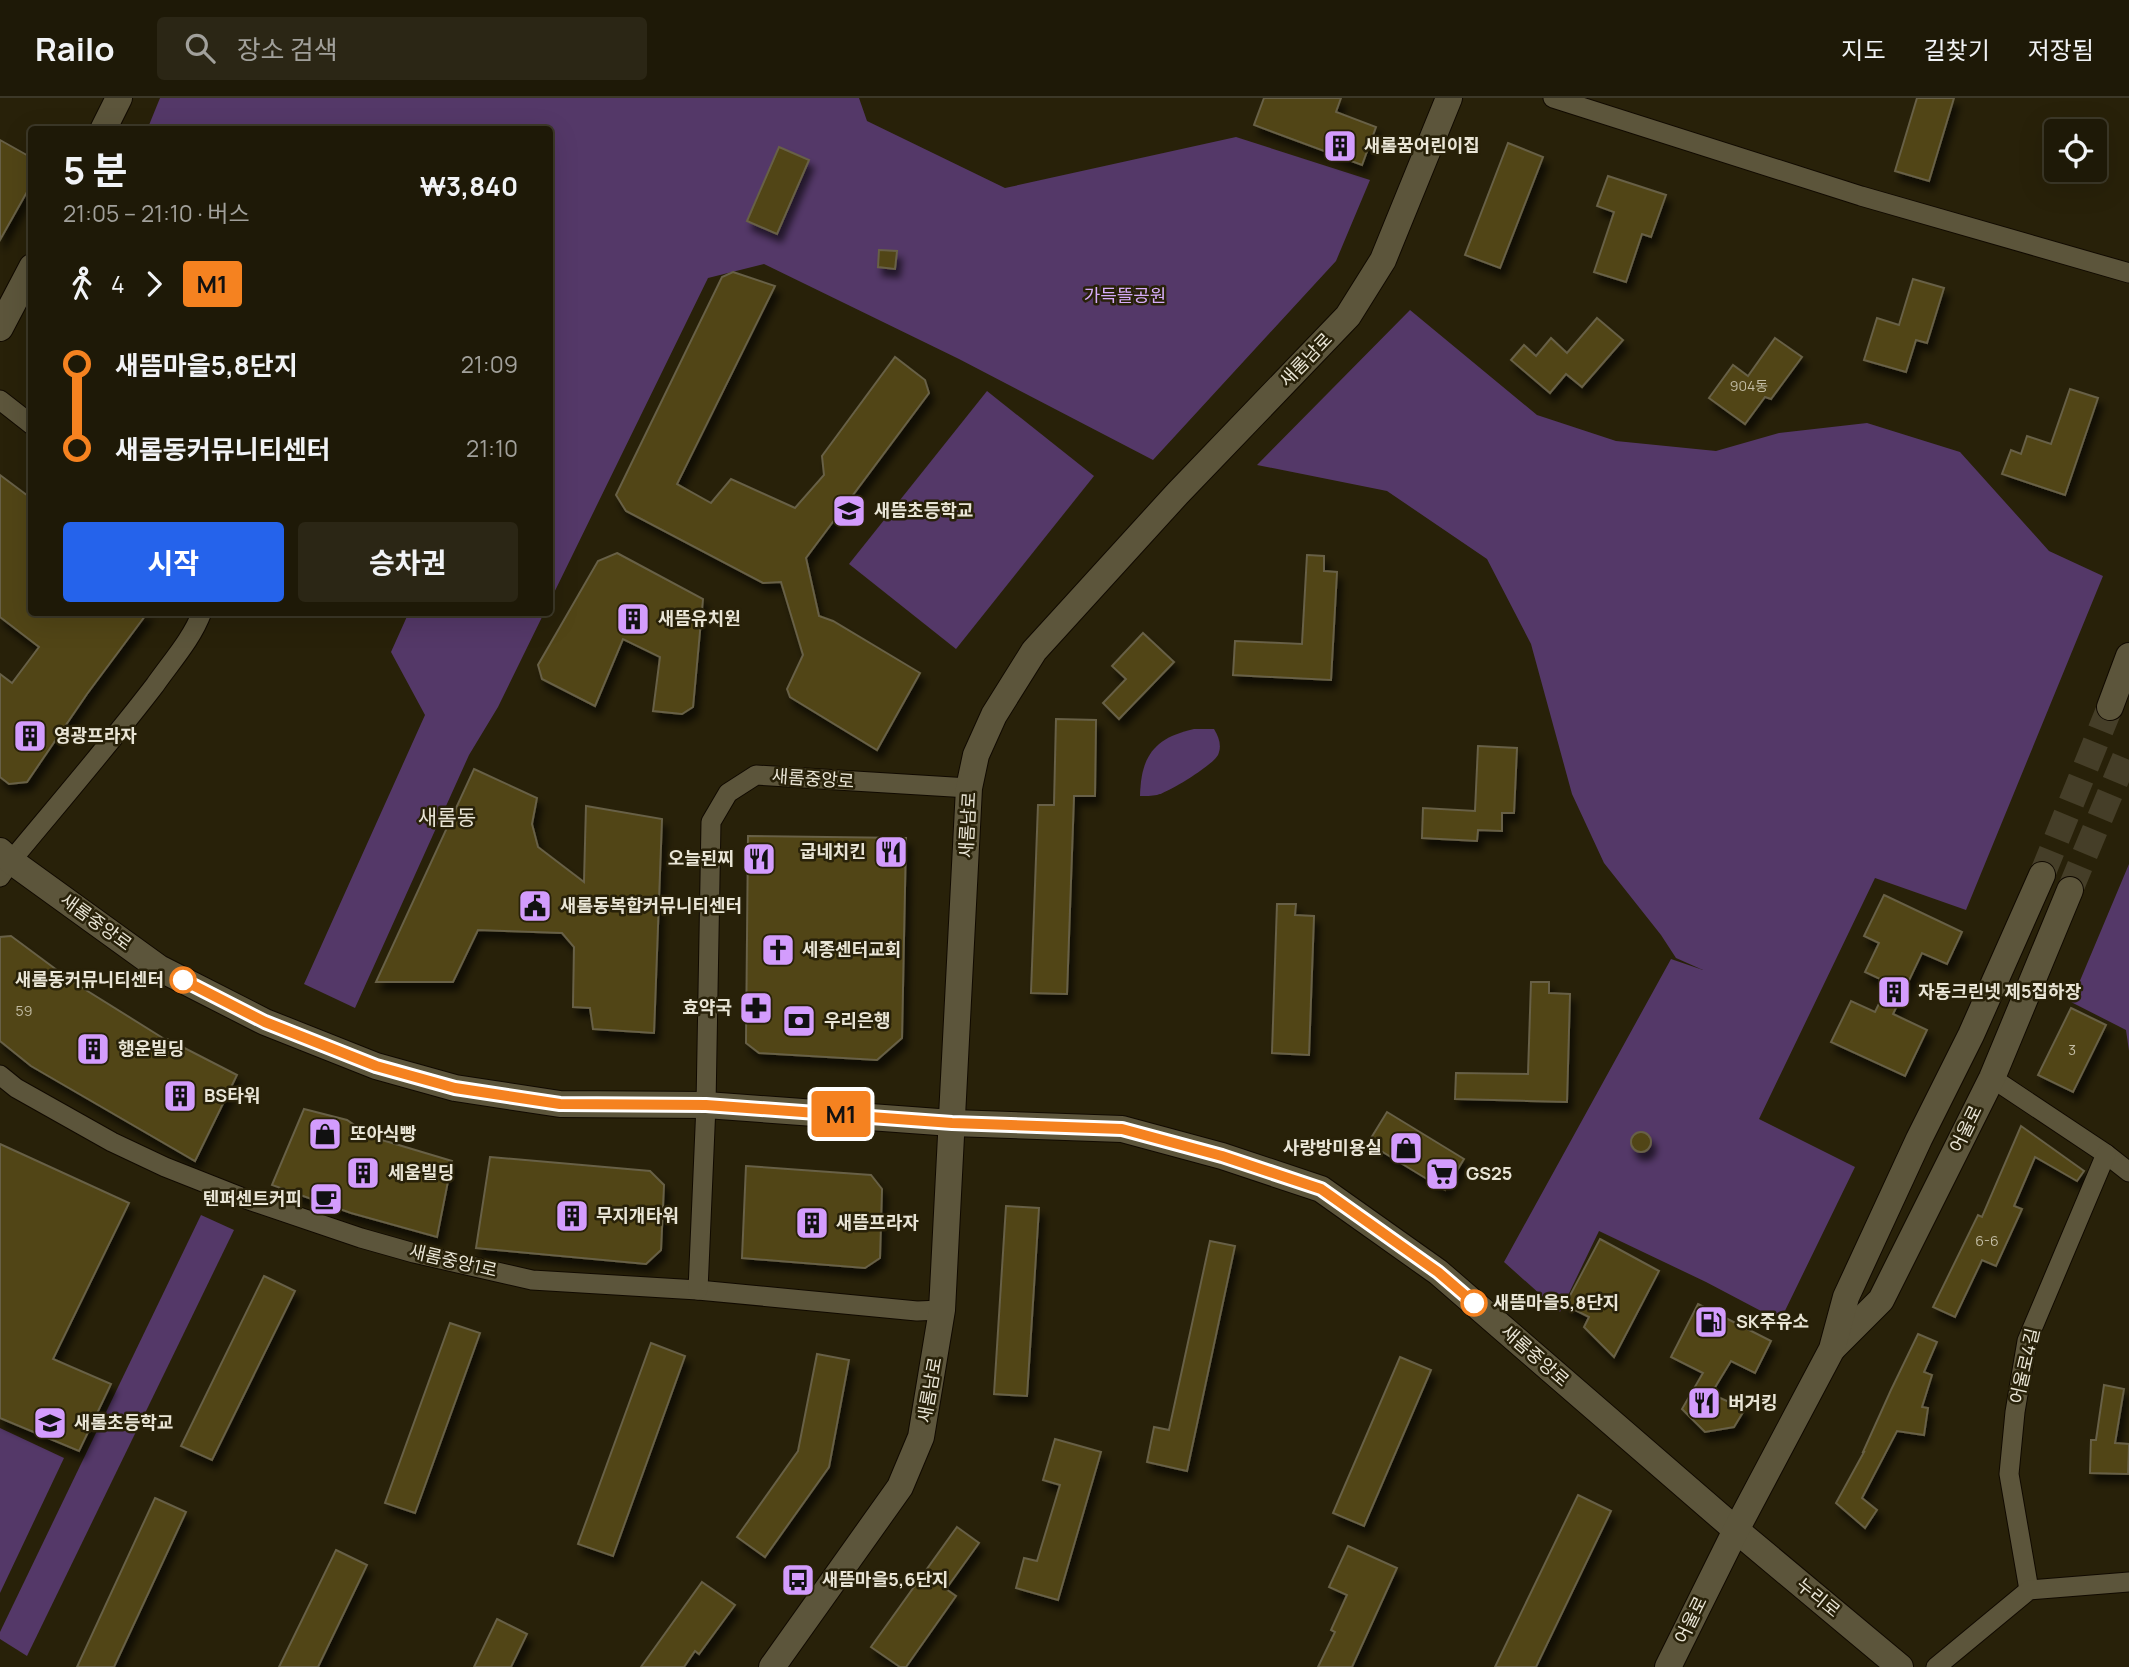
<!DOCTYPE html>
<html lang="ko">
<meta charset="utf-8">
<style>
body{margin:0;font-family:Manrope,"Noto Sans KR",sans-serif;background:#2b2615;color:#f1f3f6;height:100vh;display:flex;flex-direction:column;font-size:26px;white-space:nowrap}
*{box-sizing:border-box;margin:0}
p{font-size:23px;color:#a1a09b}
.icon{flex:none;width:38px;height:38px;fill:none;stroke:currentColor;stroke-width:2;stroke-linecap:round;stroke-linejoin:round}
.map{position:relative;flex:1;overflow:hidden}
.sheet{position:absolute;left:28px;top:28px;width:525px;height:490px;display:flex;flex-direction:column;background:#1e1907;border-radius:7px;box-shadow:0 7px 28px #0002,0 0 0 2px #3c3828}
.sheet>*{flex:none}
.badge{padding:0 14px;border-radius:5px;font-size:24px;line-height:46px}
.tools{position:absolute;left:2044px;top:21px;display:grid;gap:14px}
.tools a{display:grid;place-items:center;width:63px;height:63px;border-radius:7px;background:#1e1907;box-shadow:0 7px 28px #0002,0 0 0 2px #3c3828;font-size:35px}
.map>.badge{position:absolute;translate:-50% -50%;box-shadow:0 0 0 4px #fff}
.legs{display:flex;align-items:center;gap:10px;height:77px;padding:0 35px;font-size:23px}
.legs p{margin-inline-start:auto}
.overview{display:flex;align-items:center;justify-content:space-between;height:119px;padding:0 35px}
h1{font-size:38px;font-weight:700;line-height:52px}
.action{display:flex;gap:14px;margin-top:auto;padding:14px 35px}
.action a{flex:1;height:80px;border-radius:7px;background:#2563eb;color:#fff;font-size:28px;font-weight:700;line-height:80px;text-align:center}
.action a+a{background:#2b2615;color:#f1f3f6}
ul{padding:0 35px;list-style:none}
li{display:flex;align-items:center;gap:24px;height:84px;font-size:26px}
li i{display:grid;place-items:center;width:10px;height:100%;margin:0 9px;background:currentColor}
li i::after{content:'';width:18px;height:18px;margin:-9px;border:5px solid;border-radius:50%;background:#1e1907}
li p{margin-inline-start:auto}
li:first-child i{background:linear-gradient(#0000 50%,currentColor 0)}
li:last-child i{background:linear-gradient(currentColor 50%,#0000 0)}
header{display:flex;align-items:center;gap:42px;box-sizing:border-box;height:98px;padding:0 35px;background:#1e1907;border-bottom:2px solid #3c3828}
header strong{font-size:33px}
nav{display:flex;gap:38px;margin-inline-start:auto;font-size:24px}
.search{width:490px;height:63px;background:#2b2615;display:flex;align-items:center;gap:18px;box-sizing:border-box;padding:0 24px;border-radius:7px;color:#a1a09b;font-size:26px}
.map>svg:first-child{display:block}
.green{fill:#543868}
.building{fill:#514413;stroke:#676046;stroke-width:2;filter:url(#shadow)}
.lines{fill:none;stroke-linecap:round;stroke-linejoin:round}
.secondary-tunnel{stroke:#453e28;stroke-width:26;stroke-dasharray:26 13;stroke-linecap:butt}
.street-casing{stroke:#110a00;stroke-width:21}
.secondary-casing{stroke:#110a00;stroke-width:28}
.street{stroke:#5c553b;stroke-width:19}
.secondary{stroke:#5c553b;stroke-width:26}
.line-1-casing{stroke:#fff;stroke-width:16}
.line-1{stroke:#f58220;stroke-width:10}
.stop-1-dot{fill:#fff;stroke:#f58220;stroke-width:3.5}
.labels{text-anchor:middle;stroke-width:5;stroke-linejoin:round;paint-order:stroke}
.number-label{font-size:14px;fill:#c3bda5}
.poi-label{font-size:18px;font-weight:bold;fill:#e9e5d6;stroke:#282109;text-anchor:start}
.park-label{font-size:18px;fill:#d7adfa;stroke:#282109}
.street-label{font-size:18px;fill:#e9e5d6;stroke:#282109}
.stop-label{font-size:18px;font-weight:bold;fill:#e9e5d6;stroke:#282109;text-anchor:end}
.quarter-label{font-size:21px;fill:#e9e5d6;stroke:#282109}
</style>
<header>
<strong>Railo</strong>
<div class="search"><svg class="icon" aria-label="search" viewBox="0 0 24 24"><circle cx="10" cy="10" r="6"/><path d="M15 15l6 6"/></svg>장소 검색</div>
<nav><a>지도</a><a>길찾기</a><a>저장됨</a></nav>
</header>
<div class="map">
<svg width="2129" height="1569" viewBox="0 0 2129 1569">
<defs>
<filter id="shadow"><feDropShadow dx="4.5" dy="8" stdDeviation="3.5" flood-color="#0009"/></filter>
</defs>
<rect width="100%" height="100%" fill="#282109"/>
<g class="green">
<polygon points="160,0 859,0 867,23 1005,90 1236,39 1370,82 1336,163 1153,362 959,261 764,166 708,180 550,503 550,32 147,32"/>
<polygon points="1410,212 1537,317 1616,343 1716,353 1779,335 1867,325 1960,354 2049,453 2103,478 1966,812 1875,780 1759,1021 1855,1069 1780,1223 1706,1184 1599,1133 1560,1214 1504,1164 1671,861 1703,872 1676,860 1661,837 1604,765 1572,696 1531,546 1487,461 1387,393 1257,367"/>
<polygon points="987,293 1094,378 956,551 849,466"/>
<polygon points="409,514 544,515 498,609 469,657 355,910 304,886 425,617 391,554"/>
<path d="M1194,631H1214C1219,639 1222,648 1218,657C1213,667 1169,694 1157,697C1152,698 1145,698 1140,698C1141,658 1154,640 1194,631Z"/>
<polygon points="2129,766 2129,953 2126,932 2071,904"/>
<polygon points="201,1117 234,1132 27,1558 0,1541 0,1534"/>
<polygon points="0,1330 64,1360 0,1495"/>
</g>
<g class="building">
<polygon points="1264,0 1341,0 1336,14 1376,29 1362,67 1254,27"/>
<polygon points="1917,0 1954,0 1929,83 1895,73"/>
<polygon points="0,42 32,60 32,85 0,142"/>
<polygon points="1508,45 1543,59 1500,170 1465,157"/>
<polygon points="779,49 809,62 777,136 747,123"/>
<polygon points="1608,78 1666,97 1651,139 1642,136 1626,184 1594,174 1614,114 1597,108"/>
<polygon points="879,152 897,153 895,171 878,169"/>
<polygon points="733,174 775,188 677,386 711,405 731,381 795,410 824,377 822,358 895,259 925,282 929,295 806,460 819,518 833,523 920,575 877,652 790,599 787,591 803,557 781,484 763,485 626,413 616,397 722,179"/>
<polygon points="1913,181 1944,190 1927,245 1916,242 1906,274 1864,262 1877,220 1899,227"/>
<polygon points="1597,220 1623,242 1582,289 1566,276 1550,295 1511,262 1524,247 1536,258 1551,240 1567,255"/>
<polygon points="1775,240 1802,259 1771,301 1765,299 1745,326 1709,300 1733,267 1748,278"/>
<polygon points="2070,291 2098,300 2065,397 2002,376 2011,352 2021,356 2027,338 2051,346"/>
<polygon points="0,377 32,401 32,514 148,514 87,596 27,684 9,686 0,679 0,576 12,585 39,549 0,519"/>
<polygon points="617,455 703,501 693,609 682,616 653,613 660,559 623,541 595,608 542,581 538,567 598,463"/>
<polygon points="1307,457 1324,458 1324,473 1337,474 1331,582 1233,577 1235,543 1302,546"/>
<polygon points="1143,535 1174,564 1119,621 1103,605 1126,581 1112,568"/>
<polygon points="1056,621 1096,622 1095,698 1074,698 1067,896 1031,895 1038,707 1054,707"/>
<polygon points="1478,648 1517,650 1514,715 1502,715 1502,733 1478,732 1477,743 1422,740 1423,710 1475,713"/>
<polygon points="474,671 537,700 532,726 538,749 584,784 586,708 662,721 654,935 593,931 590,910 573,909 574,849 562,835 478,832 453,884 376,884"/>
<polygon points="748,738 906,740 902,940 877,962 759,955 746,945"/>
<polygon points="1884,797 1962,834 1947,866 1922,855 1893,916 1927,932 1905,978 1831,944 1851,903 1875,914 1889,885 1865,874 1879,845 1864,838"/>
<polygon points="1277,806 1296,806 1295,817 1314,818 1309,957 1272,955"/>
<polygon points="11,838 73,884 166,942 167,941 237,977 195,1063 31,968 0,943 0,839"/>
<polygon points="1531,884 1549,884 1549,895 1570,896 1567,1004 1455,1001 1456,975 1528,976"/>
<polygon points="2071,910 2106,927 2073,994 2038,977"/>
<polygon points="304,1011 347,1022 372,1039 452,1063 437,1139 351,1115 272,1087"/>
<polygon points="1387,1014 1464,1061 1445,1092 1368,1045"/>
<polygon points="2021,1028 2084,1073 2077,1083 2035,1059 2014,1108 2022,1111 1996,1168 1982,1162 1955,1219 1933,1209 1978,1117 1982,1119"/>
<circle cx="1641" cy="1044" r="10"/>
<polygon points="0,1046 129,1105 53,1261 111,1286 79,1353 0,1320"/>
<polygon points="490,1059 650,1073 664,1087 661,1152 646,1166 476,1150"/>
<polygon points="746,1068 871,1077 882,1091 880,1160 865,1170 742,1160"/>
<polygon points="1006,1108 1039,1110 1027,1298 994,1296"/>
<polygon points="1600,1141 1659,1173 1614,1259 1584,1229 1589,1219 1565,1207"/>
<polygon points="1210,1143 1235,1148 1187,1373 1147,1364 1154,1329 1169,1332"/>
<polygon points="264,1178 295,1193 212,1362 181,1348"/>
<polygon points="1698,1206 1771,1243 1755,1275 1731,1263 1711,1296 1745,1311 1734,1329 1705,1334 1682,1311 1703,1275 1671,1259"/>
<polygon points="450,1225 480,1235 415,1415 385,1405"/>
<polygon points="1918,1236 1937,1244 1924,1274 1932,1277 1922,1309 1928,1310 1924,1337 1897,1333 1862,1400 1877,1412 1865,1430 1836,1405 1864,1354 1863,1354 1891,1292"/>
<polygon points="651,1245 685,1258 613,1458 578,1446"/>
<polygon points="817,1256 849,1262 829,1369 765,1459 737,1439 798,1353"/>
<polygon points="1400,1259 1431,1272 1364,1428 1333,1415"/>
<polygon points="2104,1287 2124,1291 2115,1345 2129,1346 2128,1376 2090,1375 2091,1342 2096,1342"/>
<polygon points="1055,1341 1101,1354 1058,1502 1016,1490 1024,1460 1037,1463 1060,1387 1043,1382"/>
<polygon points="1578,1397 1611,1413 1536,1569 1495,1569"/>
<polygon points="155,1400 186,1414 114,1569 77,1569"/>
<polygon points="957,1429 979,1445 946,1491 956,1498 906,1569 900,1569 871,1549"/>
<polygon points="1348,1448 1397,1470 1352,1569 1318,1569 1335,1534 1331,1532 1347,1497 1329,1489"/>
<polygon points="336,1452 367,1467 318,1569 279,1569"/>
<polygon points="702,1484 735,1507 699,1556 695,1553 684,1569 641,1569"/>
<polygon points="497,1521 527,1536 511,1569 474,1569"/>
</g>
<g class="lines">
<g class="secondary-tunnel">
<polyline points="2042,777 2110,609"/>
<polyline points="2070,792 2129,650"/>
</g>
<defs>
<g id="street">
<polyline points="1553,0 1861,98 2129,175"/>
<polyline points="0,302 32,327"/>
<path d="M0,779L11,763C59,705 109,647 155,587C171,564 192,541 202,514"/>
<polyline points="0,977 16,990 112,1044 165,1069 246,1101 361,1140 414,1155 532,1182 698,1192 917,1213 942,1212"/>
<polyline points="1992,980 2106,1056 2129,1074"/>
<polyline points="698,1192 706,1007 711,724 728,695 756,677 969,690"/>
<polyline points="2029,1492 2009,1376 2015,1314 2027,1243 2106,1056"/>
<polyline points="1936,1569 2029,1492 2129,1484"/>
</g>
<g id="secondary">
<polyline points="103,32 119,0"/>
<polyline points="0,230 32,169"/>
<polyline points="2110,609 2129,558"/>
<polyline points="0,753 11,763 159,870 265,924 376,968 455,990 560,1006 706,1007 952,1025 1122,1031 1222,1058 1321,1091 1438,1174 1736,1432 1900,1569"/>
<polyline points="1833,1250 1881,1202 1992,980 2070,792"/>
<polyline points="772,1569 900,1389 921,1339 942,1212 969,690 976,657 994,617 1034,553 1177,396 1348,218 1383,162 1449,0"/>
<polyline points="1668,1569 1736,1432 1832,1251 1846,1199 1919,1041 1971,937 2042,777"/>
</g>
</defs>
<use href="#street" class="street-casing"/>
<use href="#secondary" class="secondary-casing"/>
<use href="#street" class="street"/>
<use href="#secondary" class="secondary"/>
</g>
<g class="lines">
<defs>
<polyline id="line-1" points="183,882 265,924 376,968 455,990 560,1006 706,1007 952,1025 1122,1031 1222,1058 1321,1091 1438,1174 1474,1205"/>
</defs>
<use href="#line-1" class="line-1-casing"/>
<use href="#line-1" class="line-1"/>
</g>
<defs>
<symbol id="building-square" viewBox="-11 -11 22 22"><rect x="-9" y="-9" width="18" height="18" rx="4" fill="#d39cfd" stroke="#282109"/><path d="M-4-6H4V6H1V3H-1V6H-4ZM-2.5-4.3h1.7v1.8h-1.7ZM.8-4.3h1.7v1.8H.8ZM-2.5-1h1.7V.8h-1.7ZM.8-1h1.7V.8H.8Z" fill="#111"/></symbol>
<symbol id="school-square" viewBox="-11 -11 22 22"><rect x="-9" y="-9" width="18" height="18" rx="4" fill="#d39cfd" stroke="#282109"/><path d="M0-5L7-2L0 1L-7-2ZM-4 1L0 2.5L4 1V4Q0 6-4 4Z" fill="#111"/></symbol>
<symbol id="restaurant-square" viewBox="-11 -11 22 22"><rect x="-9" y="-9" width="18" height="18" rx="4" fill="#d39cfd" stroke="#282109"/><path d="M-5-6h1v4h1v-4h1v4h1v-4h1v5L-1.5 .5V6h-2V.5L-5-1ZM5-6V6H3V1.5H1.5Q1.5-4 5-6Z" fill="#111"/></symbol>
<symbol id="civic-square" viewBox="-11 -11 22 22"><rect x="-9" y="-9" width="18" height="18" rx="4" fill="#d39cfd" stroke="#282109"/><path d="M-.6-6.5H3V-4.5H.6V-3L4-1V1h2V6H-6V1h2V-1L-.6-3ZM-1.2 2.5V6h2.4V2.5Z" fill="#111"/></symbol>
<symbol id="church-square" viewBox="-11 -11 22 22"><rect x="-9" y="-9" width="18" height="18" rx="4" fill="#d39cfd" stroke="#282109"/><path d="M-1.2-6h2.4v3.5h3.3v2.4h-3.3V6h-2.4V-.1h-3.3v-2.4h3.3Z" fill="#111"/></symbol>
<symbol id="pharmacy-square" viewBox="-11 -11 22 22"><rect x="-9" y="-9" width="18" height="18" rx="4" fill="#d39cfd" stroke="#282109"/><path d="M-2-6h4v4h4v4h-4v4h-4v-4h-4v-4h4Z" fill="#111"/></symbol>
<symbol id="bank-square" viewBox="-11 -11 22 22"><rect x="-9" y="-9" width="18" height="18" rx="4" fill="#d39cfd" stroke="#282109"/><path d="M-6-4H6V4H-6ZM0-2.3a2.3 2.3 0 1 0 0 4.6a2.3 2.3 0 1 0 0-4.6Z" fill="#111"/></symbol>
<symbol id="shop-square" viewBox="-11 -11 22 22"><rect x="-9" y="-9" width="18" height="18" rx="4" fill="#d39cfd" stroke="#282109"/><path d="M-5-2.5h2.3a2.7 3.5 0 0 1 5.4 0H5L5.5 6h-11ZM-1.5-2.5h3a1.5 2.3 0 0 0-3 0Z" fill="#111"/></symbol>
<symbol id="supermarket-square" viewBox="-11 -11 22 22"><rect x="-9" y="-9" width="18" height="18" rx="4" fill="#d39cfd" stroke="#282109"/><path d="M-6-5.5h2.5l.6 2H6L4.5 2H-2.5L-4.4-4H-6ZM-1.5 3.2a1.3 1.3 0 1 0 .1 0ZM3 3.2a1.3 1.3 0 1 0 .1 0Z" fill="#111"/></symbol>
<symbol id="cafe-square" viewBox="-11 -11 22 22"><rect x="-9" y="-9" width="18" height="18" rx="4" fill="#d39cfd" stroke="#282109"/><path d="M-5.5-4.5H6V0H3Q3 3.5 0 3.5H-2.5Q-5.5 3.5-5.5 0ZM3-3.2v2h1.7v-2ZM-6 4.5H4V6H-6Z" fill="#111"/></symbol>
<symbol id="fuel-square" viewBox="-11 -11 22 22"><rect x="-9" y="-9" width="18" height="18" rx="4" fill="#d39cfd" stroke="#282109"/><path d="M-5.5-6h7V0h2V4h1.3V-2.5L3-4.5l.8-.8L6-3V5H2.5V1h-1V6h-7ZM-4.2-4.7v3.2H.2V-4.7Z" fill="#111"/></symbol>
<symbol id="bus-square" viewBox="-11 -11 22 22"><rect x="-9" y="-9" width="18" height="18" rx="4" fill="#d39cfd" stroke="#282109"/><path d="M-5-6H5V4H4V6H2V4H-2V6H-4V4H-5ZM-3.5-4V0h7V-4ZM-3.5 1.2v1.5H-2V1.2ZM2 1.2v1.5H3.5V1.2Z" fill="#111"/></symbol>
</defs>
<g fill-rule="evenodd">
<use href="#building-square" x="1321" y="29" width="38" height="38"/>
<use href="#school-square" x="830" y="394" width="38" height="38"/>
<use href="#building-square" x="614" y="502" width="38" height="38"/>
<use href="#building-square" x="11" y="619" width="38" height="38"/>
<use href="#restaurant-square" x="872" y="735" width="38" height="38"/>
<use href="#restaurant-square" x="740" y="742" width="38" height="38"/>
<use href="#civic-square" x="516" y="789" width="38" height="38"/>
<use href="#church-square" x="759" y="833" width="38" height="38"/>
<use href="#building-square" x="1875" y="875" width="38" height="38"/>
<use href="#pharmacy-square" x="737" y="891" width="38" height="38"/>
<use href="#bank-square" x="780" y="904" width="38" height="38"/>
<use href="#building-square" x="74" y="932" width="38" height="38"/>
<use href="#building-square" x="161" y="979" width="38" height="38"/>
<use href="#shop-square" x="306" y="1017" width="38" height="38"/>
<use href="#shop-square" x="1387" y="1031" width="38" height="38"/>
<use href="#building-square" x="344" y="1056" width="38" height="38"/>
<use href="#supermarket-square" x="1423" y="1057" width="38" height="38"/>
<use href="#cafe-square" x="307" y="1082" width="38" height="38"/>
<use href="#building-square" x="553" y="1099" width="38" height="38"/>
<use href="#building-square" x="793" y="1106" width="38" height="38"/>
<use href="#fuel-square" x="1692" y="1205" width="38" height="38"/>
<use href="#restaurant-square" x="1685" y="1286" width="38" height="38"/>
<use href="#school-square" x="31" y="1306" width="38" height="38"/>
<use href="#bus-square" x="779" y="1463" width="38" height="38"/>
</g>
<g class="stop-1-dot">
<circle cx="183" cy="882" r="12"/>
<circle cx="1474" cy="1205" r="12"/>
</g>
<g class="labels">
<g class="number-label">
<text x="1749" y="293">904동</text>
<text x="24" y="918">59</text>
<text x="2072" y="957">3</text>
<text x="1987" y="1148">6-6</text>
</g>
<g class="poi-label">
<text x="1364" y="54">새롬꿈어린이집</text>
<text x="874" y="419">새뜸초등학교</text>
<text x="658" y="527">새뜸유치원</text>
<text x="54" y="644">영광프라자</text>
<text x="866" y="760" text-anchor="end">굽네치킨</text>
<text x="734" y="767" text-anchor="end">오늘된찌</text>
<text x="560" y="814">새롬동복합커뮤니티센터</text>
<text x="802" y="858">세종센터교회</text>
<text x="1918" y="900">자동크린넷 제5집하장</text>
<text x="732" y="916" text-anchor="end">효약국</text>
<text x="824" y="929">우리은행</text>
<text x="118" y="957">행운빌딩</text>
<text x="204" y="1004">BS타워</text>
<text x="350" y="1042">또아식빵</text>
<text x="1382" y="1056" text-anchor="end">사랑방미용실</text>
<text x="388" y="1081">세움빌딩</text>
<text x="1466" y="1082">GS25</text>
<text x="302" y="1107" text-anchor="end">텐퍼센트커피</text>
<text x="596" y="1124">무지개타워</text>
<text x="836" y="1131">새뜸프라자</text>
<text x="1736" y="1230">SK주유소</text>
<text x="1728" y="1311">버거킹</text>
<text x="74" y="1331">새롬초등학교</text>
<text x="822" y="1488">새뜸마을5,6단지</text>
</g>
<g class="park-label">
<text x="1125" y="204">가득뜰공원</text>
</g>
<g class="street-label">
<text transform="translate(1306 262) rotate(-46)" y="6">새롬남로</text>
<text transform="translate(813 681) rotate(4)" y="6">새롬중앙로</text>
<text transform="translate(968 727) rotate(-87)" y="6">새롬남로</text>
<text transform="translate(96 824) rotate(36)" y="6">새롬중앙로</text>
<text transform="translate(1966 1031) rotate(-64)" y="6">어울로</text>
<text transform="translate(453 1163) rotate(13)" y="6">새롬중앙1로</text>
<text transform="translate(1535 1258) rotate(41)" y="6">새롬중앙로</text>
<text transform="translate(2025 1268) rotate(-77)" y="6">어울로4길</text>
<text transform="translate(930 1292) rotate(-80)" y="6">새롬남로</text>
<text transform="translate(1818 1500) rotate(39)" y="6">누리로</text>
<text transform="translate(1691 1522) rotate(-64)" y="6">어울로</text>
</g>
<g class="stop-label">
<text x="164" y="888">새롬동커뮤니티센터</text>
<text x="1493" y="1211" text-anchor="start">새뜸마을5,8단지</text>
</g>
<g class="quarter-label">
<text x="447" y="727">새롬동</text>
</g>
</g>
</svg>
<div class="tools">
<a><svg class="icon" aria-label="locate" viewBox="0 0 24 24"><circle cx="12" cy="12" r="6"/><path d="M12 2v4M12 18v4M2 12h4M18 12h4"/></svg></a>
</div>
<b class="badge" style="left:841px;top:1016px;background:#f58220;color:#111">M1</b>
<section class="sheet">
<div class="overview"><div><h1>5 분</h1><p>21:05 – 21:10 · 버스</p></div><b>₩3,840</b></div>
<div class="legs"><svg class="icon" aria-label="walk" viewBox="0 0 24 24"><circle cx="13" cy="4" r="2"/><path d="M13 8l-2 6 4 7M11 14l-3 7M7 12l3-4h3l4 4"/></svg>4<svg class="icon" aria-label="forward" viewBox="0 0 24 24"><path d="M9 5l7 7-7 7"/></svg><b class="badge" style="background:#f58220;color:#111">M1</b></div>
<ul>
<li><i style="color:#f58220"></i><b>새뜸마을5,8단지</b><p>21:09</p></li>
<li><i style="color:#f58220"></i><b>새롬동커뮤니티센터</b><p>21:10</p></li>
</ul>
<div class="action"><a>시작</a><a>승차권</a></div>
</section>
</div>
